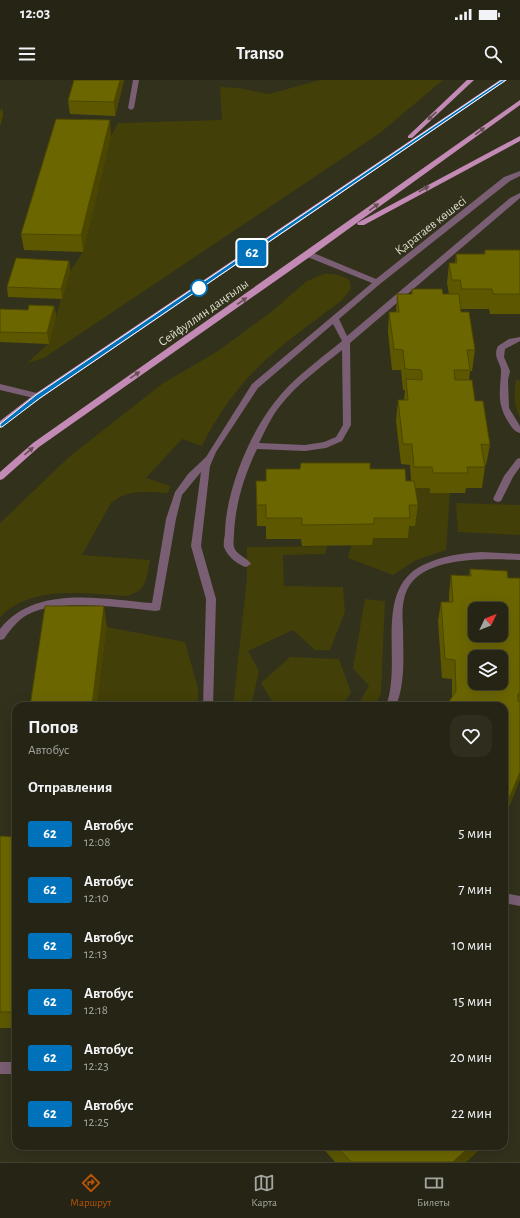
<!DOCTYPE html>
<html lang="ru">
<meta charset="utf-8">
<style>
body{margin:0;font-family:"Alegreya Sans",sans-serif;background:#2e2d1e;color:#f1f3f6;height:100vh;display:flex;flex-direction:column;font-size:15px;white-space:nowrap}
*{box-sizing:border-box;margin:0}
p{font-size:13px;color:#a4a5a0}
.icon{flex:none;width:22px;height:22px;fill:none;stroke:currentColor;stroke-width:2;stroke-linecap:round;stroke-linejoin:round}
.map{position:relative;flex:1;overflow:hidden}
.drawer{position:absolute;left:12px;top:622px;width:496px;height:448px;display:flex;flex-direction:column;background:#262515;border-radius:12px;box-shadow:0 4px 16px #0002,0 0 0 1px #424234}
.drawer>*{flex:none}
.badge{padding:0 8px;border-radius:3px;font-size:14px;line-height:26px}
.needle{width:26px;rotate:47deg}
.fabs{position:absolute;left:468px;top:522px;display:grid;gap:8px}
.fabs a{display:grid;place-items:center;width:40px;height:40px;border-radius:8px;background:#262515;box-shadow:0 4px 16px #0002,0 0 0 1px #424234;font-size:20px}
.map>.badge{position:absolute;translate:-50% -50%;box-shadow:0 0 0 2px #fff}
h2{padding:0 16px;font-size:15px;line-height:36px}
.round{display:grid;place-items:center;flex:none;width:42px;height:42px;border-radius:12px;background:#2e2d1e}
.overview{display:flex;align-items:center;justify-content:space-between;height:68px;padding:0 16px}
h1{font-size:19px;font-weight:700;line-height:30px}
ul{padding:0;list-style:none}
li{display:flex;align-items:center;gap:12px;height:56px;padding:0 16px}
li div{flex:1}
li b{display:block;font-size:15px}
li em{font-style:normal}
li .badge{min-width:44px;font-weight:700;text-align:center}
.status{display:flex;justify-content:space-between;align-items:center;height:28px;padding:0 20px;background:#262515;direction:ltr}
.status svg{height:11px;fill:currentColor}
header{display:flex;justify-content:space-between;align-items:center;height:52px;padding:0 16px;background:#262515;font-size:18px;font-weight:700}
.tabs{display:flex;justify-content:space-around;align-items:center;height:56px;border-top:1px solid #424234;background:#262515;font-size:11px;color:#a4a5a0}
.tabs a{display:grid;justify-items:center;gap:2px}
.tabs .on{color:#b45309}
.map>svg:first-child{display:block}
.green{fill:#423f08}
.lines{fill:none;stroke-linecap:round;stroke-linejoin:round}
.minor{fill:#7a5e73;fill-rule:evenodd}
.major{fill:#c38ab6;fill-rule:evenodd}
.wall{fill:#5d5800}
.shaded-wall{fill:#4c4700}
.building{fill:#6c6600;stroke:#4c4700;fill-rule:evenodd}
.oneway{fill:#655052}
.line{fill:#0072bc;stroke:#fff}
.stop-dot{fill:#fff;stroke:#0072bc;stroke-width:2}
.labels{text-anchor:middle;stroke-width:3;stroke-linejoin:round;paint-order:stroke}
.far-street-label{font-size:13px;fill:#deded1;stroke:#32311c}
</style>
<div class="status"><b>12:03</b><svg viewBox="0 0 49 12"><path d="M0 12V9h3v3zM5 12V6h3v6zM10 12V3h3v9zM15 12V0h3v12zM26 1h20v11H26zM47 4h2v5h-2z"/></svg></div>
<header><svg class="icon" aria-label="menu" viewBox="0 0 24 24"><path d="M4 6h16M4 12h16M4 18h16"/></svg>Transo<svg class="icon" aria-label="search" viewBox="0 0 24 24"><circle cx="10" cy="10" r="6"/><path d="M15 15l6 6"/></svg></header>
<div class="map">
<svg width="520" height="1082" viewBox="0 0 520 1082">
<rect width="100%" height="100%" fill="#32311c"/>
<g class="green">
<polygon points="320,0 443,0 380,53 44,278 27,283 49,263 56,236 70,191 83,172 111,56 118,43 222,40 220,7 239,8 269,14"/>
<path d="M324,194C334,193 342,195 350,201L351,209L341,221C314,241 286,261 261,284C237,308 217,335 202,366L182,359L146,398L170,406L168,413C146,412 128,409 111,423L82,475L150,480C146,498 148,510 127,516C84,514 33,504 0,537V443L69,377L162,304L218,271L271,232L307,201Z"/>
<path d="M516,299L520,301V337C513,325 514,313 516,299Z"/>
<polygon points="412,408 430,408 431,413 450,413 446,470 416,480 393,495 348,478 351,465 372,465 372,458"/>
<polygon points="456,423 520,425 520,455 458,452"/>
<polygon points="327,466 325,474 283,475 284,506 343,507 345,532 330,570 315,570 293,550 248,571 259,591 251,626 233,626 247,498 247,467"/>
<polygon points="365,519 385,521 381,614 374,626 357,626 369,606 353,588"/>
<polygon points="107,547 185,562 198,608 198,626 97,626"/>
<polygon points="290,577 339,579 351,612 342,626 275,626 261,603"/>
</g>
<g class="lines">
<g class="minor">
<polygon points="133,0 139,0 134,28 131,30 128,28"/>
<path d="M520,91V96L510,101L380,204L339,239L347,256L510,118L520,113V118L350,263L351,345L342,361L326,368L305,371L257,369C244,396 235,425 234,455C234,458 233,463 234,467C236,475 247,477 251,484L246,487C238,485 227,476 224,467C223,463 225,456 225,452C226,411 249,355 274,323C292,299 319,280 342,261L333,244L258,308L216,372L210,386L201,466L216,519L213,626H203L206,519L191,466L201,392L182,415L176,439L160,530L156,531C122,528 58,518 27,535C18,540 10,550 4,559L0,560V549C35,504 103,519 152,523L166,439L175,412L188,394L206,377L252,304L372,203L305,176V172H311L376,199L504,97ZM342,270L343,345L336,357L324,362L305,365L259,363C265,351 271,337 280,326C297,304 321,287 342,270Z"/>
<path d="M520,257V261L505,269L504,277L510,291L508,300L509,328L520,346V353C513,351 511,346 507,340C497,322 500,312 501,292C502,283 492,278 498,266L509,259Z"/>
<polygon points="0,304 41,314 42,316 38,319 0,310"/>
<polygon points="520,378 520,387 513,397 501,421 498,422 495,421 493,419 504,396 517,379"/>
<path d="M482,472L520,474V480C490,479 426,475 408,508C402,519 402,534 403,547C403,573 406,601 396,626H386C403,581 372,510 423,485C442,476 461,473 482,472Z"/>
<polygon points="504,813 520,816 520,826 504,823"/>
<rect x="0" y="982" width="16" height="12"/>
</g>
<g class="major">
<polygon points="467,0 474,0 412,58 408,58 408,56"/>
<polygon points="500,0 507,0 41,318 0,348 0,341 35,314"/>
<polygon points="520,20 520,25 311,176 39,367 3,399 0,400 0,392 33,363"/>
<polygon points="520,56 520,61 364,145 358,145 357,143"/>
</g>
</g>
<g class="wall">
<polygon points="74,0 124,0 115,36 70,34 68,21"/>
<polygon points="111,56 83,172 24,170 21,154"/>
<polygon points="485,170 520,170 520,234 490,234 489,229 461,229 461,232 475,270 472,291 470,291 469,300 475,321 490,365 486,385 484,385 485,387 482,408 466,408 465,413 430,413 430,408 415,408 418,425 415,446 409,446 408,458 373,458 372,465 302,466 301,459 266,459 266,446 257,446 256,401 266,401 370,389 406,401 411,401 410,385 401,384 396,341 398,320 404,320 405,310 403,310 401,290 392,290 388,252 389,232 396,232 397,214 411,214 412,209 443,214 449,214 447,203 449,183 455,183 456,174 484,174"/>
<polygon points="69,181 70,191 62,219 8,217 7,207"/>
<polygon points="54,226 56,236 49,264 0,262 0,229 28,230"/>
<polygon points="470,489 508,498 520,498 520,699 504,739 504,626 452,616 452,599 442,598 438,541 441,522 449,522 449,514 451,495 469,496"/>
<polygon points="16,712 16,749 12,734"/>
<polygon points="0,756 16,757 16,948 0,948"/>
<polygon points="321,1066 483,1066 466,1082 335,1082"/>
</g>
<g class="shaded-wall">
<polygon points="120,0 124,0 115,36 114,22"/>
<polygon points="2,27 3,36 0,46 0,32"/>
<polygon points="110,40 111,56 83,172 81,155"/>
<polygon points="69,181 70,191 62,219 61,209"/>
<polygon points="54,226 56,236 49,264 47,253"/>
<polygon points="104,526 107,547 97,626 92,626"/>
<polygon points="520,692 520,699 504,739 508,721"/>
<polygon points="508,1031 504,1044 504,1035"/>
<polygon points="470,1066 483,1066 466,1082 453,1082"/>
</g>
<g class="building">
<polygon points="74,0 120,0 114,22 68,21"/>
<polygon points="56,39 110,40 81,155 21,154"/>
<polygon points="485,170 520,170 520,214 493,214 492,209 462,209 460,200 452,200 449,183 457,183 456,174 485,174"/>
<polygon points="16,178 69,181 61,209 7,207"/>
<polygon points="412,209 442,209 443,214 459,214 461,232 469,232 475,270 467,270 470,290 454,290 455,300 472,300 475,321 483,321 490,365 481,364 485,387 467,387 468,393 433,393 432,387 414,387 412,364 403,364 398,320 408,320 406,299 422,300 422,294 421,290 405,289 403,270 394,269 389,232 399,232 397,214 412,214"/>
<polygon points="29,225 54,226 47,253 0,252 0,229 28,230"/>
<polygon points="301,383 370,383 370,389 405,389 406,401 414,401 418,425 409,425 410,438 374,438 374,444 302,445 302,438 266,438 266,425 257,425 256,401 266,401 266,389 300,389"/>
<path d="M470,489L507,491L508,498H520V614H518V621L520,622V692L508,721L504,720V626H446L456,611L455,580L445,579L441,522H453L451,495L471,496ZM475,529H501V555H475ZM475,577H501V603H475Z"/>
<polygon points="45,526 104,526 92,626 30,626"/>
<polygon points="433,624 438,626 432,626"/>
<polygon points="16,712 16,734 12,734"/>
<polygon points="0,756 16,757 16,932 0,932"/>
<polygon points="504,1027 508,1031 504,1035"/>
<polygon points="336,1066 470,1066 453,1082 351,1082"/>
</g>
<defs><path id="oneway-solid" d="M-6-.8H1V-3.2L6.5 0L1 3.2V.8H-6Z"/></defs>
<g class="oneway">
<use href="#oneway-solid" transform="translate(432 36) rotate(137)"/>
<use href="#oneway-solid" transform="translate(480 51) rotate(-36)"/>
<use href="#oneway-solid" transform="translate(424 109) rotate(-28)"/>
<use href="#oneway-solid" transform="translate(374 127) rotate(-36)"/>
<use href="#oneway-solid" transform="translate(242 221) rotate(-35)"/>
<use href="#oneway-solid" transform="translate(135 295) rotate(-35)"/>
<use href="#oneway-solid" transform="translate(29 371) rotate(-41)"/>
</g>
<polygon class="line" points="502,0 506,0 40,318 2,347 0,347 0,344 36,315"/>
<circle class="stop-dot" cx="199" cy="208" r="8"/>
<g class="labels">
<g class="far-street-label">
<text transform="translate(430 145) rotate(-38)" y="5">Қаратаев көшесі</text>
<text transform="translate(203 232) rotate(-35)" y="5">Сейфуллин даңғылы</text>
</g>
</g>
</svg>
<div class="fabs">
<a><svg class="needle" viewBox="-14 -14 28 28"><path d="M0-13l5 13h-10z" fill="#e53935"/><path d="M0 13l5-13h-10z" fill="#a4a5a0"/></svg></a>
<a><svg class="icon" aria-label="layers" viewBox="0 0 24 24"><path d="M12 4l9 5-9 5-9-5zM3 14l9 5 9-5"/></svg></a>
</div>
<b class="badge" style="left:252px;top:173px;background:#0072bc;color:#fff">62</b>
<section class="drawer">
<div class="overview"><div><h1>Попов</h1><p>Автобус</p></div><a class="round"><svg class="icon" aria-label="heart" viewBox="0 0 24 24"><path d="M12 20l-8-8c-3-5 5-10 8-4 3-6 11-1 8 4z"/></svg></a></div>
<h2>Отправления</h2>
<ul>
<li><span class="badge" style="background:#0072bc;color:#fff">62</span><div><b>Автобус</b><p>12:08</p></div><em>5 мин</em></li>
<li><span class="badge" style="background:#0072bc;color:#fff">62</span><div><b>Автобус</b><p>12:10</p></div><em>7 мин</em></li>
<li><span class="badge" style="background:#0072bc;color:#fff">62</span><div><b>Автобус</b><p>12:13</p></div><em>10 мин</em></li>
<li><span class="badge" style="background:#0072bc;color:#fff">62</span><div><b>Автобус</b><p>12:18</p></div><em>15 мин</em></li>
<li><span class="badge" style="background:#0072bc;color:#fff">62</span><div><b>Автобус</b><p>12:23</p></div><em>20 мин</em></li>
<li><span class="badge" style="background:#0072bc;color:#fff">62</span><div><b>Автобус</b><p>12:25</p></div><em>22 мин</em></li>
</ul>
</section>
</div>
<nav class="tabs">
<a class="on"><svg class="icon" aria-label="directions" viewBox="0 0 24 24"><path d="M12 3l9 9-9 9-9-9zM9 14v-3h6M13 9l2 2-2 2"/></svg>Маршрут</a>
<a><svg class="icon" aria-label="map" viewBox="0 0 24 24"><path d="M3 6l6-2 6 2 6-2v14l-6 2-6-2-6 2zM9 4v14M15 6v14"/></svg>Карта</a>
<a><svg class="icon" aria-label="tickets" viewBox="0 0 24 24"><path d="M3 7h18v10H3zM15 7v10"/></svg>Билеты</a>
</nav>
